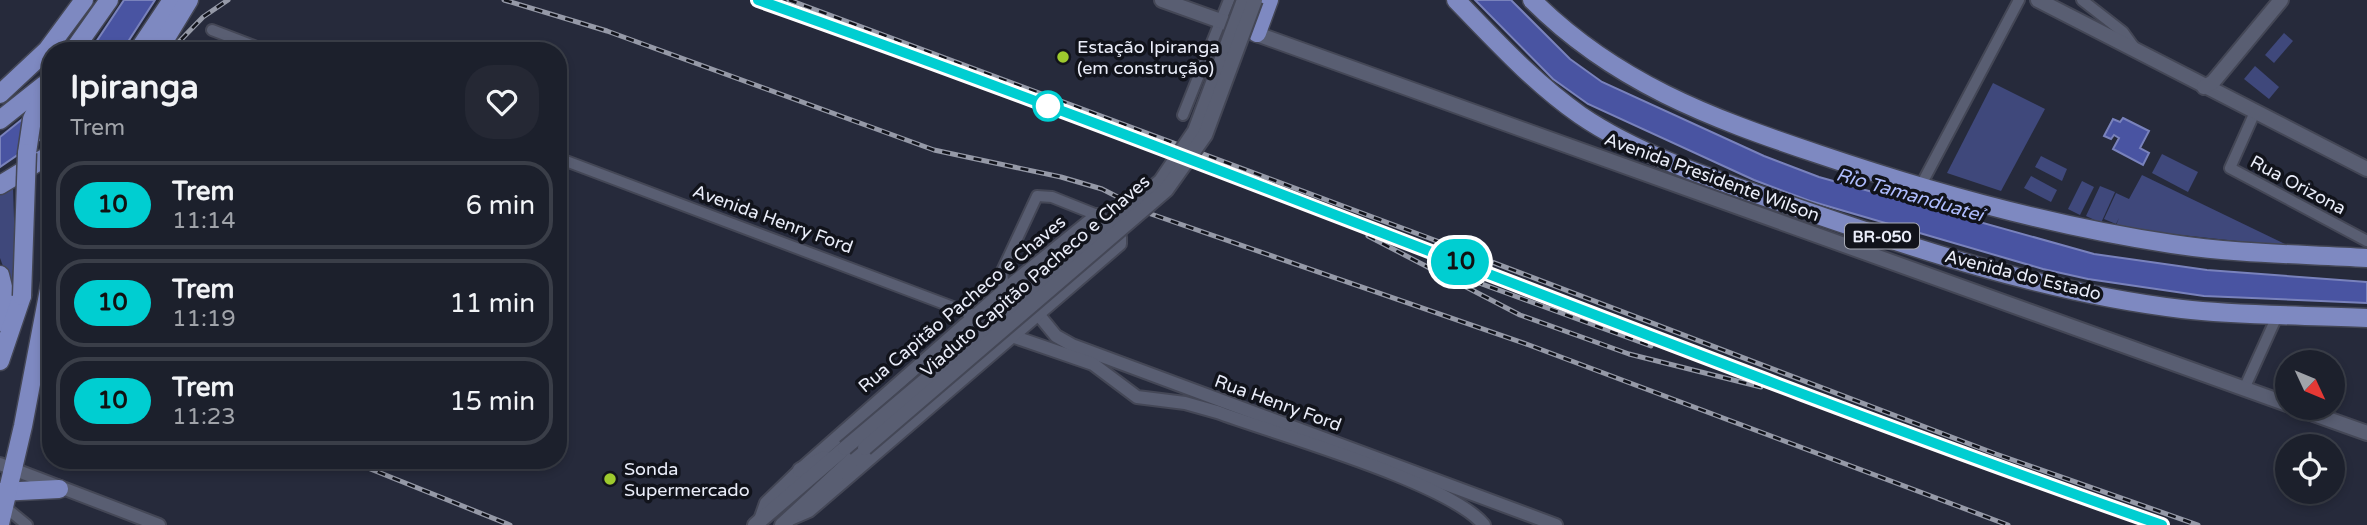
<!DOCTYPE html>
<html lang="pt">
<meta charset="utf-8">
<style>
body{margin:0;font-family:"Varela Round",sans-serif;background:#252834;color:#f1f3f6;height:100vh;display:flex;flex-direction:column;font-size:26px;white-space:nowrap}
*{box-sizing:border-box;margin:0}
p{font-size:23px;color:#a0a3a9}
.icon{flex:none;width:38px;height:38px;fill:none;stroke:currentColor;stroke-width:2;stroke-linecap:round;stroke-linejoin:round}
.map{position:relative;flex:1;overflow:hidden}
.sheet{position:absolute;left:42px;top:42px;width:525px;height:427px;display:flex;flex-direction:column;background:#1c202c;border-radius:28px;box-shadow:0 4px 10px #0003,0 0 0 2px #3a3e48}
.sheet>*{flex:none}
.badge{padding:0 14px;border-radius:23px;font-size:24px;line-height:46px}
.needle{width:46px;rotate:134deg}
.buttons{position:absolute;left:2275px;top:350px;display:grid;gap:14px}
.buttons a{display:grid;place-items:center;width:70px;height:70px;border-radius:50%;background:#1c202c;box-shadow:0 4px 10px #0003,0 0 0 2px #3a3e48;font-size:35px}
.map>.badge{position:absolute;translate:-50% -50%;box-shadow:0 0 0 4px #fff}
.round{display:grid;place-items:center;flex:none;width:74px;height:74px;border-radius:28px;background:#252834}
.overview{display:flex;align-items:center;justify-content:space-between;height:119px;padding:0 28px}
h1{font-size:33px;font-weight:700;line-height:52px}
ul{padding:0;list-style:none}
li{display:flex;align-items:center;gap:21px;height:88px;margin:0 14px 10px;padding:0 14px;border:4px solid #3a3e48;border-radius:28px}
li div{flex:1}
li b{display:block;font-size:26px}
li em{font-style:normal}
li .badge{min-width:77px;font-weight:700;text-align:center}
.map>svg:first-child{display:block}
.green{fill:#3f487b}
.water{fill:#4954a2;stroke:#7982bc;stroke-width:2}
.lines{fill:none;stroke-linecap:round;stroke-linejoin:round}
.minor-casing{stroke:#444756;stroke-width:14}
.tertiary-casing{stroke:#444756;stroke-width:16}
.secondary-casing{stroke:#444756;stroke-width:18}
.trunk-casing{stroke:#444756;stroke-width:21}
.minor{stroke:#595e72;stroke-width:10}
.tertiary{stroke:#595e72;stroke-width:12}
.secondary{stroke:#595e72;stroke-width:14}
.trunk{stroke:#7e89c1;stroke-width:18}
.rail-casing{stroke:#9599a7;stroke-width:5}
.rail{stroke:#11131b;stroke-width:2.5;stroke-dasharray:8;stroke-linecap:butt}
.secondary-bridge-casing{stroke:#444756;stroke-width:18;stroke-linecap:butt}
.trunk-bridge-casing{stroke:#444756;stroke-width:21;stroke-linecap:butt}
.secondary-bridge{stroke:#595e72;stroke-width:14}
.trunk-bridge{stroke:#7e89c1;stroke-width:18}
.line-casing{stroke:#fff;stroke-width:16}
.line{stroke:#00ced1;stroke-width:10}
.poi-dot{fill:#9eca2e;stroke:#11131b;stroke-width:2.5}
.stop-dot{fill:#fff;stroke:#00ced1;stroke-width:3.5}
.labels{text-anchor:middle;stroke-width:7;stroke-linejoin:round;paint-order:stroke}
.shield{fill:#11131b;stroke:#a9acb6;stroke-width:2}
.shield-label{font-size:16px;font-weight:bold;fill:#eaedf9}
.poi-label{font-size:18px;fill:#eaedf9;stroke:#11131b;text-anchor:start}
.street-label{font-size:18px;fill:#eaedf9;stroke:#11131b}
.water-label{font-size:19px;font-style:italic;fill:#aebcfd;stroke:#11131b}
</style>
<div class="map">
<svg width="2367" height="525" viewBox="0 0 2367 525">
<rect width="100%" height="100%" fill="#262a3b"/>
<g class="green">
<polygon points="2284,33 2293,41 2274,63 2265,55"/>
<polygon points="2255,66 2279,87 2269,99 2244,79"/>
<polygon points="1993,83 2045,109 2001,191 1947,173"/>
<polygon points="2162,154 2198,172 2188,192 2152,173"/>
<polygon points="2041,156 2067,169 2062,181 2035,167"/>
<polygon points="2142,175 2285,244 2284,246 2115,228 2119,218 2116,224 2104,219 2116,193 2129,199"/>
<polygon points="2031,176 2057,190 2051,202 2024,188"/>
<polygon points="2082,181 2094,187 2080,215 2068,209"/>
<polygon points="2100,186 2115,192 2101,223 2086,216"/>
<polygon points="13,188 15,249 11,288 0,258 0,193"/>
</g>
<g class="water">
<polygon points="124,0 155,0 122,51 90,51"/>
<polygon points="1475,0 1511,0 1570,59 1602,82 1764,156 1819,177 2094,254 2207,270 2367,282 2367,303 2204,296 2088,279 2043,269 1810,201 1754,180 1588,104 1553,79"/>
<polygon points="51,96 51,132 0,167 0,137"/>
<polygon points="2123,118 2149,131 2140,148 2149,153 2143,165 2113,149 2119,138 2114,135 2111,139 2104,136 2113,119 2120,122"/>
</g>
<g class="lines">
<defs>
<g id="minor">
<polyline points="2082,0 2123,32 2136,50"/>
<polyline points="212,30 267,51"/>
<polyline points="2255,112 2230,168 2367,241"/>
<polyline points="1183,115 1229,0"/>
<polyline points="558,158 974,315"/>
<polyline points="1920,187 2019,0"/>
<polyline points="1004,290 1002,271 1037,196 1052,197 1097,215"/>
<polyline points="2244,389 2278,314"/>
<polyline points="5,507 27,525"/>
</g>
<g id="tertiary">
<polyline points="1004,290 1038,314 1056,336 1072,345 1556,525"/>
<path d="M1006,334L1093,364L1137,397L1185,403L1217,412C1276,434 1449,482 1484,525"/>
<polyline points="0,464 159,525"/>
<polyline points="760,520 766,503 800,470 1004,290 1097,215 1120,237 1120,244 809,511 788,520"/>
</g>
<g id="secondary">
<polyline points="1162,0 2287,404"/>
<polyline points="2038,0 2367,169"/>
<polyline points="2204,87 2213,82 2281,0"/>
<polyline points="2297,408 2367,433"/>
<polyline points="800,470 824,458"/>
<polyline points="755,525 845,448"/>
<polyline points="782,525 865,448"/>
</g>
<g id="trunk">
<path d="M1456,0C1496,41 1533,82 1580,115C1640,156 1716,180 1783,203C1912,248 2046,293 2182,309C2243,316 2306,315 2367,318"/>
<path d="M1532,0C1614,82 1710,118 1818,154C1933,193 2051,226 2172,244C2236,254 2302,254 2367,258"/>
<polyline points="1257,33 1269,0"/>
<polyline points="73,51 109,0"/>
<polyline points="138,51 172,0"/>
<polyline points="158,51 189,0"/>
<polyline points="0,94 47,50 84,0"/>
<polyline points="0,120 44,85"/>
<polyline points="27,153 32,119 51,79"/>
<polyline points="0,185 51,154"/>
<polyline points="0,275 5,295 0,322"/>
<polyline points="0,361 22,296"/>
<polyline points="0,492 59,489"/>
<polyline points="0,524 23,426 51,279"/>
</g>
</defs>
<use href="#minor" class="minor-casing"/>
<use href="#tertiary" class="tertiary-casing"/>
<use href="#secondary" class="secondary-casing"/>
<use href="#trunk" class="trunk-casing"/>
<use href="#minor" class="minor"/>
<use href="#tertiary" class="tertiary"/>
<use href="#secondary" class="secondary"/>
<use href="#trunk" class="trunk"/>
<defs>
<g id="rail">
<polyline points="504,0 607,31 934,150 1061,177 1102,189 1151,214 1529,345 2008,525"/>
<polyline points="758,0 801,15"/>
<polyline points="789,0 1429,238 1996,454 2198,525"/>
<polyline points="170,51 203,17 228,0"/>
<polyline points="1261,186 1733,368 2162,525"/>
<polyline points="1368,236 1520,315 1629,354 1761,387"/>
<polyline points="1460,276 1651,346"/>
<polyline points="348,460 510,525"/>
</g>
</defs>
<use href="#rail" class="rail-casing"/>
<use href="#rail" class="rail"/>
<defs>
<g id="secondary-bridge">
<polyline points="845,448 1161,181 1195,131 1244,0"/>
<polyline points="865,448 1166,190 1205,135 1255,0"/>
</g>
<polyline id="trunk-bridge" points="22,296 27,153"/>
</defs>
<use href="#secondary-bridge" class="secondary-bridge-casing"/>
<use href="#trunk-bridge" class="trunk-bridge-casing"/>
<use href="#secondary-bridge" class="secondary-bridge"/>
<use href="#trunk-bridge" class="trunk-bridge"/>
</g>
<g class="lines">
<defs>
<path id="line" d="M758,0C1229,166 1690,360 2162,525"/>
</defs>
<use href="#line" class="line-casing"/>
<use href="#line" class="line"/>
</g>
<g class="poi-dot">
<circle cx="1063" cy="57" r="7"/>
<circle cx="610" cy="479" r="7"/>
</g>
<circle class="stop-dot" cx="1048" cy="106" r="14"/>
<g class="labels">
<rect class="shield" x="1845" y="223.5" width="74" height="25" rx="5"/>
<g class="shield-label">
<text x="1882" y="242">BR-050</text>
</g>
<g class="poi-label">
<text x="1077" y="53">Estação Ipiranga<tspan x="1077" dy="21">(em construção)</tspan></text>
<text x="624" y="475">Sonda<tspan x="624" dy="21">Supermercado</tspan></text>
</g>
<g class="street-label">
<text transform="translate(1712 177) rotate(20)" y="6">Avenida Presidente Wilson</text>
<text transform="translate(2298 185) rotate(28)" y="6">Rua Orizona</text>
<text transform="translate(773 219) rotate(20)" y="6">Avenida Henry Ford</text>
<text transform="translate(2023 275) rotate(14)" y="6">Avenida do Estado</text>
<text transform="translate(1035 276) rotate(-41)" y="6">Viaduto Capitão Pacheco e Chaves</text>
<text transform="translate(962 304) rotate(-40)" y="6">Rua Capitão Pacheco e Chaves</text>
<text transform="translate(1278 403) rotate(20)" y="6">Rua Henry Ford</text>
</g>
<g class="water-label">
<text transform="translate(1910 194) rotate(16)" y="7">Rio Tamanduateí</text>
</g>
</g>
</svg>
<div class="buttons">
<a><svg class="needle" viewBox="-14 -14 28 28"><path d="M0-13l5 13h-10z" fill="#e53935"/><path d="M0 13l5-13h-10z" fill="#a0a3a9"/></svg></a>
<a><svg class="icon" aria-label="locate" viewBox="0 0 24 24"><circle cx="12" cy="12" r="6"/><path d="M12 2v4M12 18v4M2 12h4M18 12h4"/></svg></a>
</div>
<b class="badge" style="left:1460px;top:262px;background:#00ced1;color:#111">10</b>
<section class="sheet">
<div class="overview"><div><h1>Ipiranga</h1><p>Trem</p></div><a class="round"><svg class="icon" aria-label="heart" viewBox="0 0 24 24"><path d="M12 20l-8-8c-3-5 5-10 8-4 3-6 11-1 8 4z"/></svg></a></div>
<ul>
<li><span class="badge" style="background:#00ced1;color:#111">10</span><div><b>Trem</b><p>11:14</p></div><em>6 min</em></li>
<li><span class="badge" style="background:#00ced1;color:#111">10</span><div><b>Trem</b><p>11:19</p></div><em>11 min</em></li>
<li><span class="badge" style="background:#00ced1;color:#111">10</span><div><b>Trem</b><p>11:23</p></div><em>15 min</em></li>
</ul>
</section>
</div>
